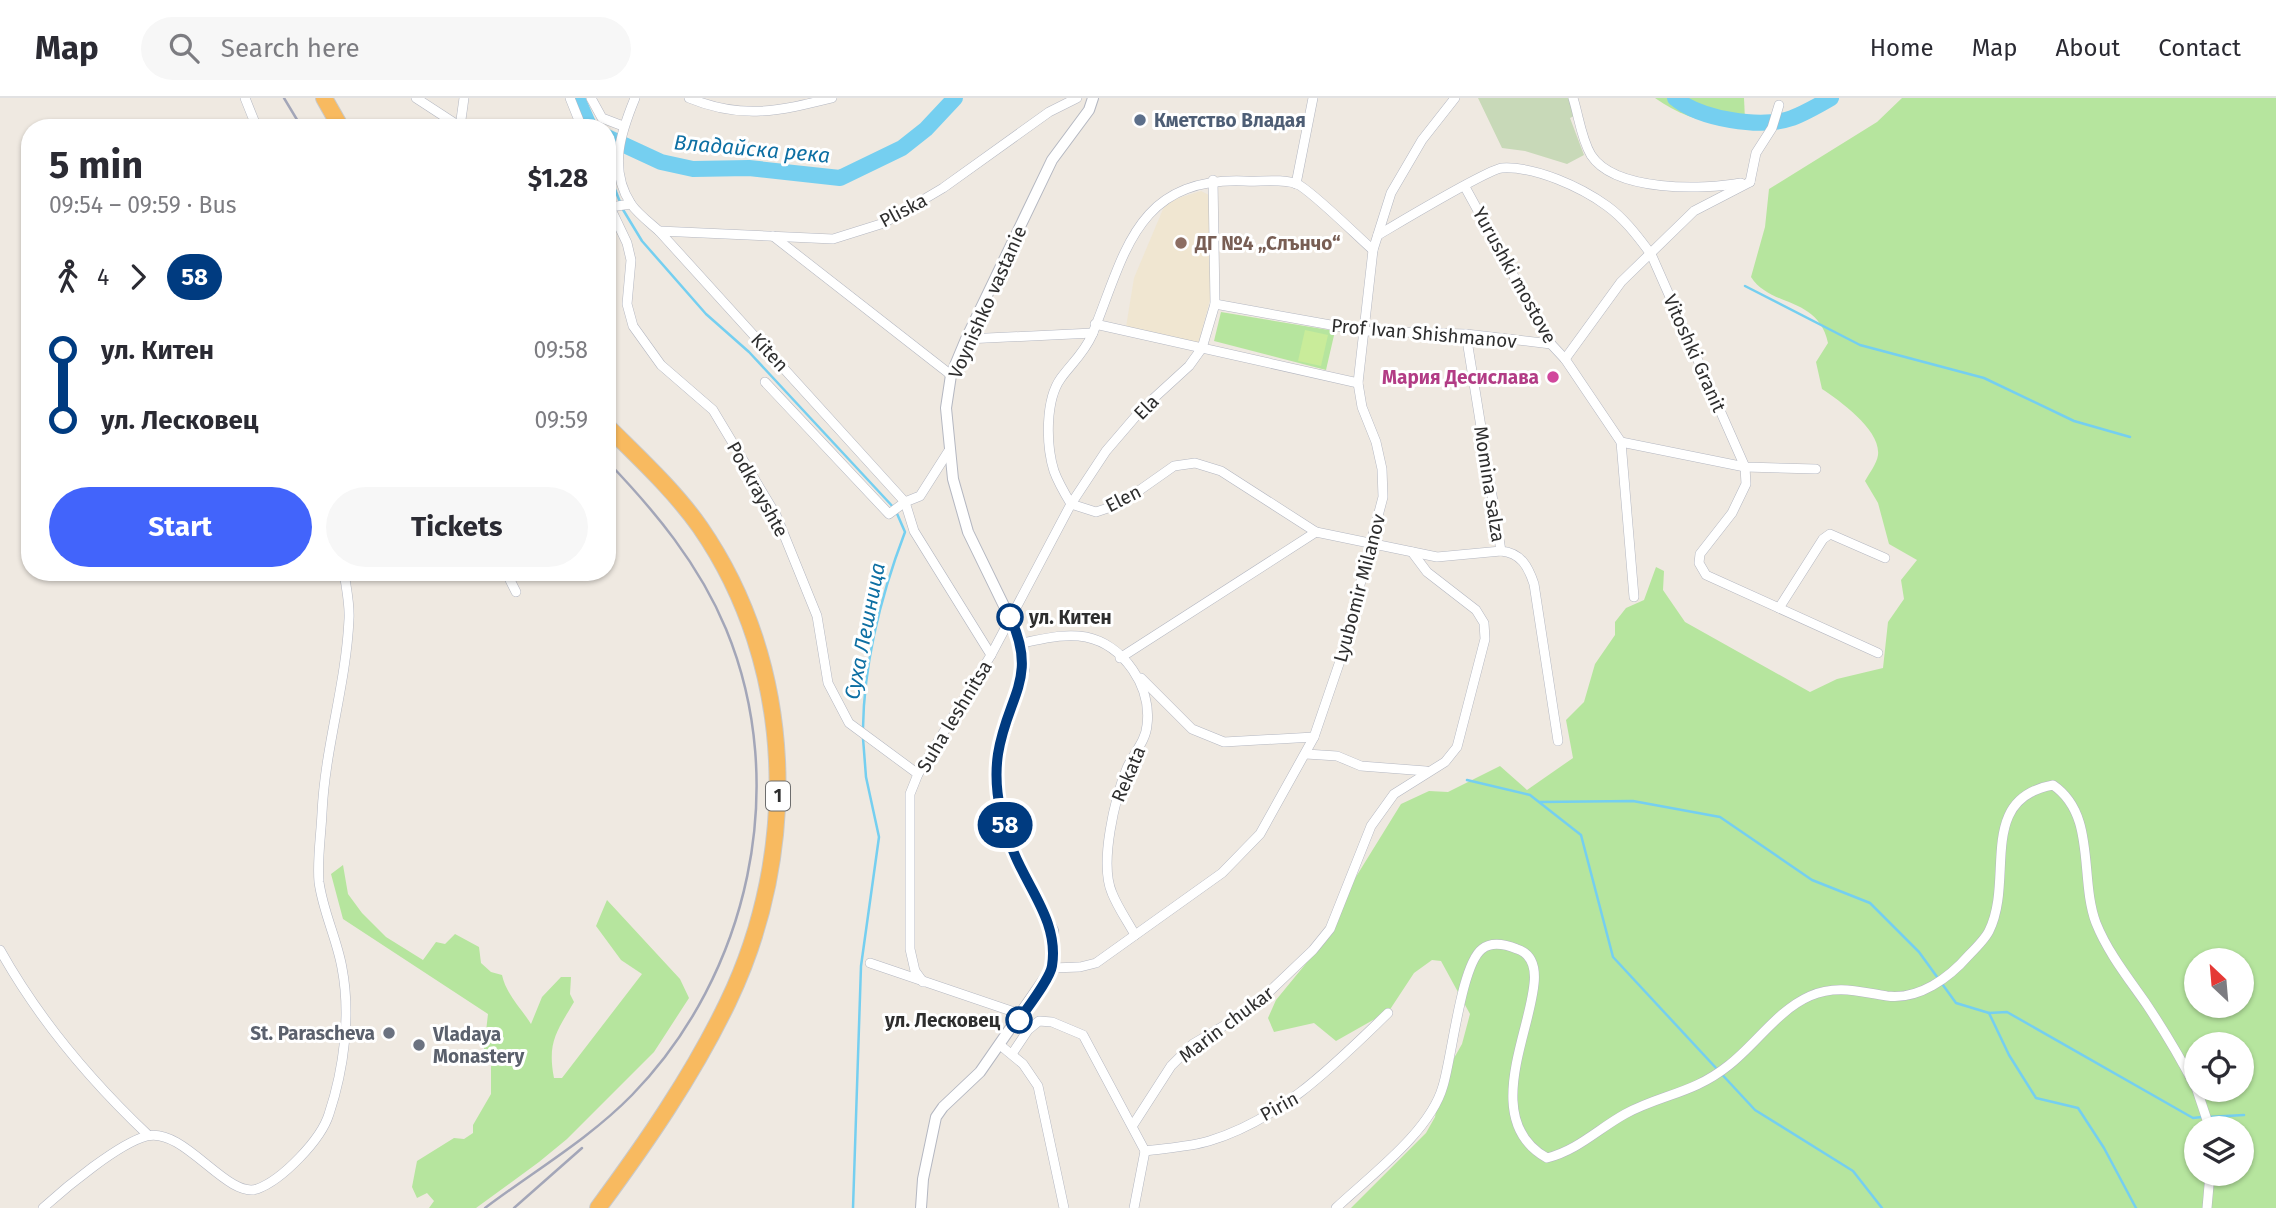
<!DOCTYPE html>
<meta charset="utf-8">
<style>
body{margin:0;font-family:"Fira Sans",sans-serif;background:#f7f7f7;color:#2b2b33;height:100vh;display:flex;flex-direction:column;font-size:26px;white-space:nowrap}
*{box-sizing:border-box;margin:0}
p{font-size:23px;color:#7c7c81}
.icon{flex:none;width:38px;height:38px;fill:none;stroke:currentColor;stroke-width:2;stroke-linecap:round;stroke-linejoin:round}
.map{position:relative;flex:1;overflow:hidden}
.details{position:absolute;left:21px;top:21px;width:595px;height:462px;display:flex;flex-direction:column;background:#fff;border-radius:28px;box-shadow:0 2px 5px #0004}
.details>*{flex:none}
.badge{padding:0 14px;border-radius:23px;font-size:24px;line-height:46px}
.needle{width:46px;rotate:334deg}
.controls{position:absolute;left:2184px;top:850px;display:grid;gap:14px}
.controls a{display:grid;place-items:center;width:70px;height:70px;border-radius:50%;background:#fff;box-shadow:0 2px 5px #0004;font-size:35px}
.map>.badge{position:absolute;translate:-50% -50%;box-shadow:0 0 0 4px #fff}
.legs{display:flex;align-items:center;gap:10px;height:77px;padding:0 28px;font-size:23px}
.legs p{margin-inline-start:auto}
.head{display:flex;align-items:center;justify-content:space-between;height:119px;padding:0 28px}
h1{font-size:38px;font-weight:700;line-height:52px}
.action{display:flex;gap:14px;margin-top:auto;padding:14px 28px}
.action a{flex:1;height:80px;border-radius:42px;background:#4264fb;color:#fff;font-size:28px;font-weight:700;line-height:80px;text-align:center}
.action a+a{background:#f7f7f7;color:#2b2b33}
ul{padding:0 28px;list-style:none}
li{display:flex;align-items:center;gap:24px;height:70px;font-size:26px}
li i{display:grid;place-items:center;width:10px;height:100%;margin:0 9px;background:currentColor}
li i::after{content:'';width:18px;height:18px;margin:-9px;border:5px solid;border-radius:50%;background:#fff}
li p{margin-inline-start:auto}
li:first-child i{background:linear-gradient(#0000 50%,currentColor 0)}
li:last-child i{background:linear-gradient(currentColor 50%,#0000 0)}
header{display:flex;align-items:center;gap:42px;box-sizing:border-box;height:98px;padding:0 35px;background:#fff;border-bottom:2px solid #e1e1e2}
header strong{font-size:33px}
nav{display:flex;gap:38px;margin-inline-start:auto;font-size:24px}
.search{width:490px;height:63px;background:#f7f7f7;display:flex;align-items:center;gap:18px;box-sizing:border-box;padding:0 24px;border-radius:38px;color:#7c7c81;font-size:26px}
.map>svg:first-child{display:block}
.education{fill:#f0e6d1}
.green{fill:#b6e59e;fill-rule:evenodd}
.cemetery{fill:#c8d9b8}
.pitch{fill:#c9ec9a}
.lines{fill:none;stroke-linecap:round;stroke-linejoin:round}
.stream{stroke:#75cff0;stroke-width:2.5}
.river{stroke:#75cff0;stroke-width:16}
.minor-casing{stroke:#b4b7c1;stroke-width:10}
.tertiary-casing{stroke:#b4b7c1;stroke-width:12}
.trunk-casing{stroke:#c9c9c9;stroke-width:18}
.minor{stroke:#fff;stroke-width:9}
.tertiary{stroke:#fff;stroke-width:10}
.trunk{stroke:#f8ba60;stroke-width:16}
.rail{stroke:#a3a6b8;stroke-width:2.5}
.line-1-casing{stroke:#fff;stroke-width:16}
.line-1{stroke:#003b80;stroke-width:10}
.service-dot{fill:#5c6f8a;stroke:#fff;stroke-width:2.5}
.education-dot{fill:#8d6e63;stroke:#fff;stroke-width:2.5}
.hotel-dot{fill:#d1479c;stroke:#fff;stroke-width:2.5}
.stop-1-dot{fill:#fff;stroke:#003b80;stroke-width:3.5}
.worship-dot{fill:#6b7280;stroke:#fff;stroke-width:2.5}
.labels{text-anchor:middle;stroke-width:6;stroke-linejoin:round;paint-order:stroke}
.shield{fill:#fff;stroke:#6d6d6d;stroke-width:2}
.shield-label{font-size:18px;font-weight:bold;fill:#2e2e2e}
.service-label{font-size:19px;font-weight:bold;fill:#4e5e75;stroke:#fff;text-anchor:start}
.street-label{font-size:19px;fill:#2e2e2e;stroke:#fff}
.education-label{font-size:19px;font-weight:bold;fill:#785e54;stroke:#fff;text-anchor:start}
.hotel-label{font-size:19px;font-weight:bold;fill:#b23c85;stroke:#fff;text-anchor:end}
.stop-label{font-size:19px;font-weight:bold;fill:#2e2e2e;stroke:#fff;text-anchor:start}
.worship-label{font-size:19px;font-weight:bold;fill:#5b616d;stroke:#fff;text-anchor:end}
.water-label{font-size:21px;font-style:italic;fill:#0d6fa3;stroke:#fff}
</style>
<header>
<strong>Map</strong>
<div class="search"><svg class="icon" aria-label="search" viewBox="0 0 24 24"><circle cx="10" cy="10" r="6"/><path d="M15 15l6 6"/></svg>Search here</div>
<nav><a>Home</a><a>Map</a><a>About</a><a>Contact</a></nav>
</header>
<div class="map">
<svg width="2276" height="1110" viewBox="0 0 2276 1110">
<rect width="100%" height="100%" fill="#efe9e1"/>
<polygon class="education" points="1201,93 1209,97 1213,109 1210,202 1199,243 1197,245 1126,229 1134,180 1166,104"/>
<g class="green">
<path d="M1655,0H1744L1745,22C1712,30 1682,19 1655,0Z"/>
<path d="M1902,0H2276V1110H1351L1426,1035L1435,1019L1441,983L1462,946L1470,916L1441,863L1432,862L1414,875L1389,913L1336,943L1314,925L1274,934L1268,920L1276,902L1331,835L1354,782L1401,706L1429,693L1448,694L1500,668L1527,692L1573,660L1566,622L1584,604L1595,566L1615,537V524L1626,510L1644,502L1656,469L1664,473L1663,492L1685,524L1810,594L1837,581L1883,570L1888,524L1904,501L1901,482L1917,462L1889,446L1878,405L1865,383C1869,376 1877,365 1878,357C1881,332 1840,303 1822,291L1816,264L1828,245C1818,198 1771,210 1751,179L1765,129L1769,91L1877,24ZM2196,863H2242V908H2196ZM2196,947H2242V992H2196ZM2196,1031H2242V1076H2196Z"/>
<polygon points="1221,214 1335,233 1326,272 1214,243"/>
<path d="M343,767L348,796L362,815L386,839L423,862L436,844L445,846L455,836L479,849L481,865L491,874L502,877C506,896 521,910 531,926L542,899L561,879H571L570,896L574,904C557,933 547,944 554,980H562L642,876L621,862L596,828L607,802L680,881L689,900L654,954L567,1041L539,1064L476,1110H429L434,1103L427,1095L417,1100L412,1089L417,1063L454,1040L464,1041L473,1035V1027L491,996V955L484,951L488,916L343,821L331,776Z"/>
</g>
<polygon class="cemetery" points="1478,0 1573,0 1578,16 1570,20 1584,57 1567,66 1525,53 1502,50"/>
<polygon class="pitch" points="1305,232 1328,237 1321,268 1298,263"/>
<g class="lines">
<g class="stream">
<polyline points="607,71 620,104"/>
<path d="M622,110L642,143L706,216L749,254L895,411L905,434C881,497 864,563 863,630"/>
<polyline points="1745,188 1860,247 1984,280 2074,323 2130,339"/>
<polyline points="1467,682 1530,697 1581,737 1613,859 1755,1012 1853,1073 1882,1110"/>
<polyline points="1540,704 1633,703 1720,719 1812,782 1870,805 1919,854 1956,905 1989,915 2009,957 2036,1000 2078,1010 2104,1050 2136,1110"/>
<polyline points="1989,915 2007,914 2193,1020 2202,1019"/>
<polyline points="2208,1019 2244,1017"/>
<polyline points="853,1110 861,868 879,739 866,679 863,640"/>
</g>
<g class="river">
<polyline points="577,0 590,30"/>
<path d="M1675,0C1700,21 1760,31 1792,20C1805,15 1819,7 1831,0"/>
<polyline points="607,39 661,64 693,71 749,70 840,80 902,50 926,31 955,0"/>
</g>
<defs>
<g id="minor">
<polyline points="245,0 257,30"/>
<polyline points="416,0 462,30"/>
<polyline points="570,0 582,30"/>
<polyline points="591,0 602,20 623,28"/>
<path d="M635,0C621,34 608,71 631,106C638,116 650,125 659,133L905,404L889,416L765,284"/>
<path d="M689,0C742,22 779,13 832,0"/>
<path d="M1573,0C1579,19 1581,40 1591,57C1615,94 1703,92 1741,85"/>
<polyline points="460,29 464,0"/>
<polyline points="1750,84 1756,55 1772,30 1779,7"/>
<polyline points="1296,86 1313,0"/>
<polyline points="1465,89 1551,246 1565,261 1621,344 1634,499"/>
<polyline points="607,103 627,145 631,162 627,206 633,228 661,267 713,312 776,417 817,518 828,585 849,625 918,676"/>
<polyline points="610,109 631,106"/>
<polyline points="659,133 833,141 884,125 943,90 1049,14 1077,0"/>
<path d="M1378,137C1397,126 1488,71 1502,70C1535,68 1581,89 1607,108C1625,121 1638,139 1651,156L1745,369L1746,386L1732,415L1700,456L1699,465L1706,477L1878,555"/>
<polyline points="773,138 951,277"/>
<path d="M1373,152C1358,139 1311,92 1297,86C1283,80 1258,84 1244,83C1135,79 1125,157 1092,237C1084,255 1072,265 1061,280C1045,302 1046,347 1054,373C1058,384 1065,396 1071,406L1096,414L1120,406L1174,368L1195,365L1221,373L1316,434L1437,459L1501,453"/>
<polyline points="1215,206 1364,233 1466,236 1551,246"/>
<polyline points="1095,226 1358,285"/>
<path d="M1466,236L1501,453C1521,455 1528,468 1534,486L1558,643"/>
<polyline points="966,241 1093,235"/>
<polyline points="1565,261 1621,184 1694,113 1750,84"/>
<polyline points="1621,344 1745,369 1816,371"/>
<polyline points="948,354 920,398 905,404 914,433 991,557"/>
<polyline points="506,474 516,494"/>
<polyline points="1779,510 1823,441 1830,436 1885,460"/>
<path d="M1022,545C1043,541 1064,535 1086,539C1124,547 1152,589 1147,627C1146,643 1133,656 1127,670C1115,700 1099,765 1112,795C1118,810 1128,824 1135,837"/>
<polyline points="1120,560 1316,434"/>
<polyline points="1141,580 1192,631 1224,644 1314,639"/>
<polyline points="1306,656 1337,658 1361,668 1426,673"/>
<path d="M0,852C38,920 92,984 148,1037"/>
<polyline points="870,865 1023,917"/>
<polyline points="1052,870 1080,869 1096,865 1222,775 1260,736 1314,639 1340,563 1383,399 1382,371 1376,344 1362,309 1358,285 1373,152 1391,95 1422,42 1455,0"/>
<polyline points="923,884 915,873 910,851 910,696 918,676 991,557 1071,406 1106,353 1142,311 1189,268 1202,250 1215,206 1213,82"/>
<polyline points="1000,947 1023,966 1038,988 1064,1110"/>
<polyline points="1012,956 1028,932 1039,923 1052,924 1083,937 1145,1053 1134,1110"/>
<polyline points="2197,992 2210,1031"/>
<polyline points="1133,1027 1171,968 1193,946 1249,913 1313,852 1330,831 1371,728 1394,696 1445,664 1457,649 1485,541 1484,525 1476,512 1427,474 1412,454"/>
<path d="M1145,1053C1166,1050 1189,1049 1209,1043C1282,1021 1335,966 1388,915"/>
<path d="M43,1110C65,1090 119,1045 147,1038C184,1029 227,1101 257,1091C282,1082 321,1042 329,1016C344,971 351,917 342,870C337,841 323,814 319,784C317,762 321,737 322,715C325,649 346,587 349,521C350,506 346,489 344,474"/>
<path d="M1336,1110C1371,1077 1430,1034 1443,988C1452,959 1461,867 1482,851C1492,843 1507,847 1517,851C1576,870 1459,1011 1547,1060C1578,1052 1598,1031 1625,1016C1662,996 1693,996 1729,967C1756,946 1778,912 1810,898C1837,886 1860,894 1887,898C1919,902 1949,880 1969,857C1976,850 1985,841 1989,833C2015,781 1976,701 2053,687C2097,717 2079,780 2096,825C2108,855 2129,881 2147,907C2165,934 2181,961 2196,990"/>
<polyline points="2207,1110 2210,1076"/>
</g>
<polyline id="tertiary" points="921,1110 923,1081 936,1019 943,1009 980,974 1052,870 1053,833 1013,754 997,704 998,656 1024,571 1022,545 968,434 953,381 946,310 951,277 966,241 1052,62 1089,12 1093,0"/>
<g id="trunk">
<polyline points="324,0 341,30"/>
<path d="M598,1110C646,1045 693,977 728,904C800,754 796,568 700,429C674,392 639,360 607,328"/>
</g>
</defs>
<use href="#minor" class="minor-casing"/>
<use href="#tertiary" class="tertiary-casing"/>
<use href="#trunk" class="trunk-casing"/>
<use href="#minor" class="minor"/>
<use href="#tertiary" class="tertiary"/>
<use href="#trunk" class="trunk"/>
<g class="rail">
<polyline points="284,0 302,30"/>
<path d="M485,1110C534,1073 589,1041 632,997C749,877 791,688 726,531C699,466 655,413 607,363"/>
<polyline points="514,1110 582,1050"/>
</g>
</g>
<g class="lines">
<defs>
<path id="line-1" d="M1010,519C1039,581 1007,598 998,656C993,690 1001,724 1014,755C1029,792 1059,825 1052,868C1050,881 1027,910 1019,922"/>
</defs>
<use href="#line-1" class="line-1-casing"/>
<use href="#line-1" class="line-1"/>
</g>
<circle class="service-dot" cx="1140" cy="22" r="7"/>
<circle class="education-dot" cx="1181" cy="145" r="7"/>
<circle class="hotel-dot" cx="1553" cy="279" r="7"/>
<g class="stop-1-dot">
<circle cx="1010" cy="519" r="12"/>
<circle cx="1019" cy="922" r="12"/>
</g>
<g class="worship-dot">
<circle cx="389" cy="935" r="7"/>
<circle cx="419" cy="947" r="7"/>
</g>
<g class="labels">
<rect class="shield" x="766" y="683.5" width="24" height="29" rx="5"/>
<g class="shield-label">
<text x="778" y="704">1</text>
</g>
<g class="service-label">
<text x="1154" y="29">Кметство Владая</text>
</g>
<g class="street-label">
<text transform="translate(903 112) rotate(-28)" y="7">Pliska</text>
<text transform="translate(1515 177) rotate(61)" y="7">Yurushki mostove</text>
<text transform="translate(987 204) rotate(-66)" y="7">Voynishko vastanie</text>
<text transform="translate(1424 235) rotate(5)" y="7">Prof Ivan Shishmanov</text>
<text transform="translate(770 254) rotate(47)" y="7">Kiten</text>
<text transform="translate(1695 255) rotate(66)" y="7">Vitoshki Granit</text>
<text transform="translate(1146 309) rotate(-45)" y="7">Ela</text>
<text transform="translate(1490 386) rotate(81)" y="7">Momina salza</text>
<text transform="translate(758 391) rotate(61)" y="7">Podkrayshte</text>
<text transform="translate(1123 400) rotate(-27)" y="7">Elen</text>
<text transform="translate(1359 490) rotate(-75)" y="7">Lyubomir Milanov</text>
<text transform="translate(954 618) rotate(-59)" y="7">Suha leshnitsa</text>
<text transform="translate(1128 676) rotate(-67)" y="7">Rekata</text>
<text transform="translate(1226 926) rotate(-37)" y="7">Marin chukar</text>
<text transform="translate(1279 1008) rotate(-29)" y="7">Pirin</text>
</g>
<g class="education-label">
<text x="1195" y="152">ДГ №4 „Слънчо“</text>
</g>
<g class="hotel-label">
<text x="1539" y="286">Мария Десислава</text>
</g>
<g class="stop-label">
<text x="1029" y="526">ул. Китен</text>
<text x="1000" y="929" text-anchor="end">ул. Лесковец</text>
</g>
<g class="worship-label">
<text x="375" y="942">St. Parascheva</text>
<text x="433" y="943" text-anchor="start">Vladaya<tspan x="433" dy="22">Monastery</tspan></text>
</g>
<g class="water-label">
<text transform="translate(752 51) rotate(5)" y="7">Владайска река</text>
<text transform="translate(865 533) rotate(-79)" y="7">Суха Лешница</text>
</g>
</g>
</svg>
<div class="controls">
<a><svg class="needle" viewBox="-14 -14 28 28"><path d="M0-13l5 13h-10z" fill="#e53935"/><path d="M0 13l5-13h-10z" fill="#7c7c81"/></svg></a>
<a><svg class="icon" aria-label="locate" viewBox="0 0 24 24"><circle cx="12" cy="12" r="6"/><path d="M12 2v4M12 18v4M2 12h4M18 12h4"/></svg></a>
<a><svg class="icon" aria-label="layers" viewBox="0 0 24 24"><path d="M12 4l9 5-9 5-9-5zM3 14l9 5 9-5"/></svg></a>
</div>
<b class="badge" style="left:1005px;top:727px;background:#003b80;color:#fff">58</b>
<section class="details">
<div class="head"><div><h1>5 min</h1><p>09:54 – 09:59 · Bus</p></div><b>$1.28</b></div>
<div class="legs"><svg class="icon" aria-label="walk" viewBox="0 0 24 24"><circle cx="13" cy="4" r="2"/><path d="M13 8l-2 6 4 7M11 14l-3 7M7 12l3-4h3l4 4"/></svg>4<svg class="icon" aria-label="forward" viewBox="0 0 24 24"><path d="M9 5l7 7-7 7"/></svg><b class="badge" style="background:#003b80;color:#fff">58</b></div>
<ul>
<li><i style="color:#003b80"></i><b>ул. Китен</b><p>09:58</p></li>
<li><i style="color:#003b80"></i><b>ул. Лесковец</b><p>09:59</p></li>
</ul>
<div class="action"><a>Start</a><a>Tickets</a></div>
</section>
</div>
